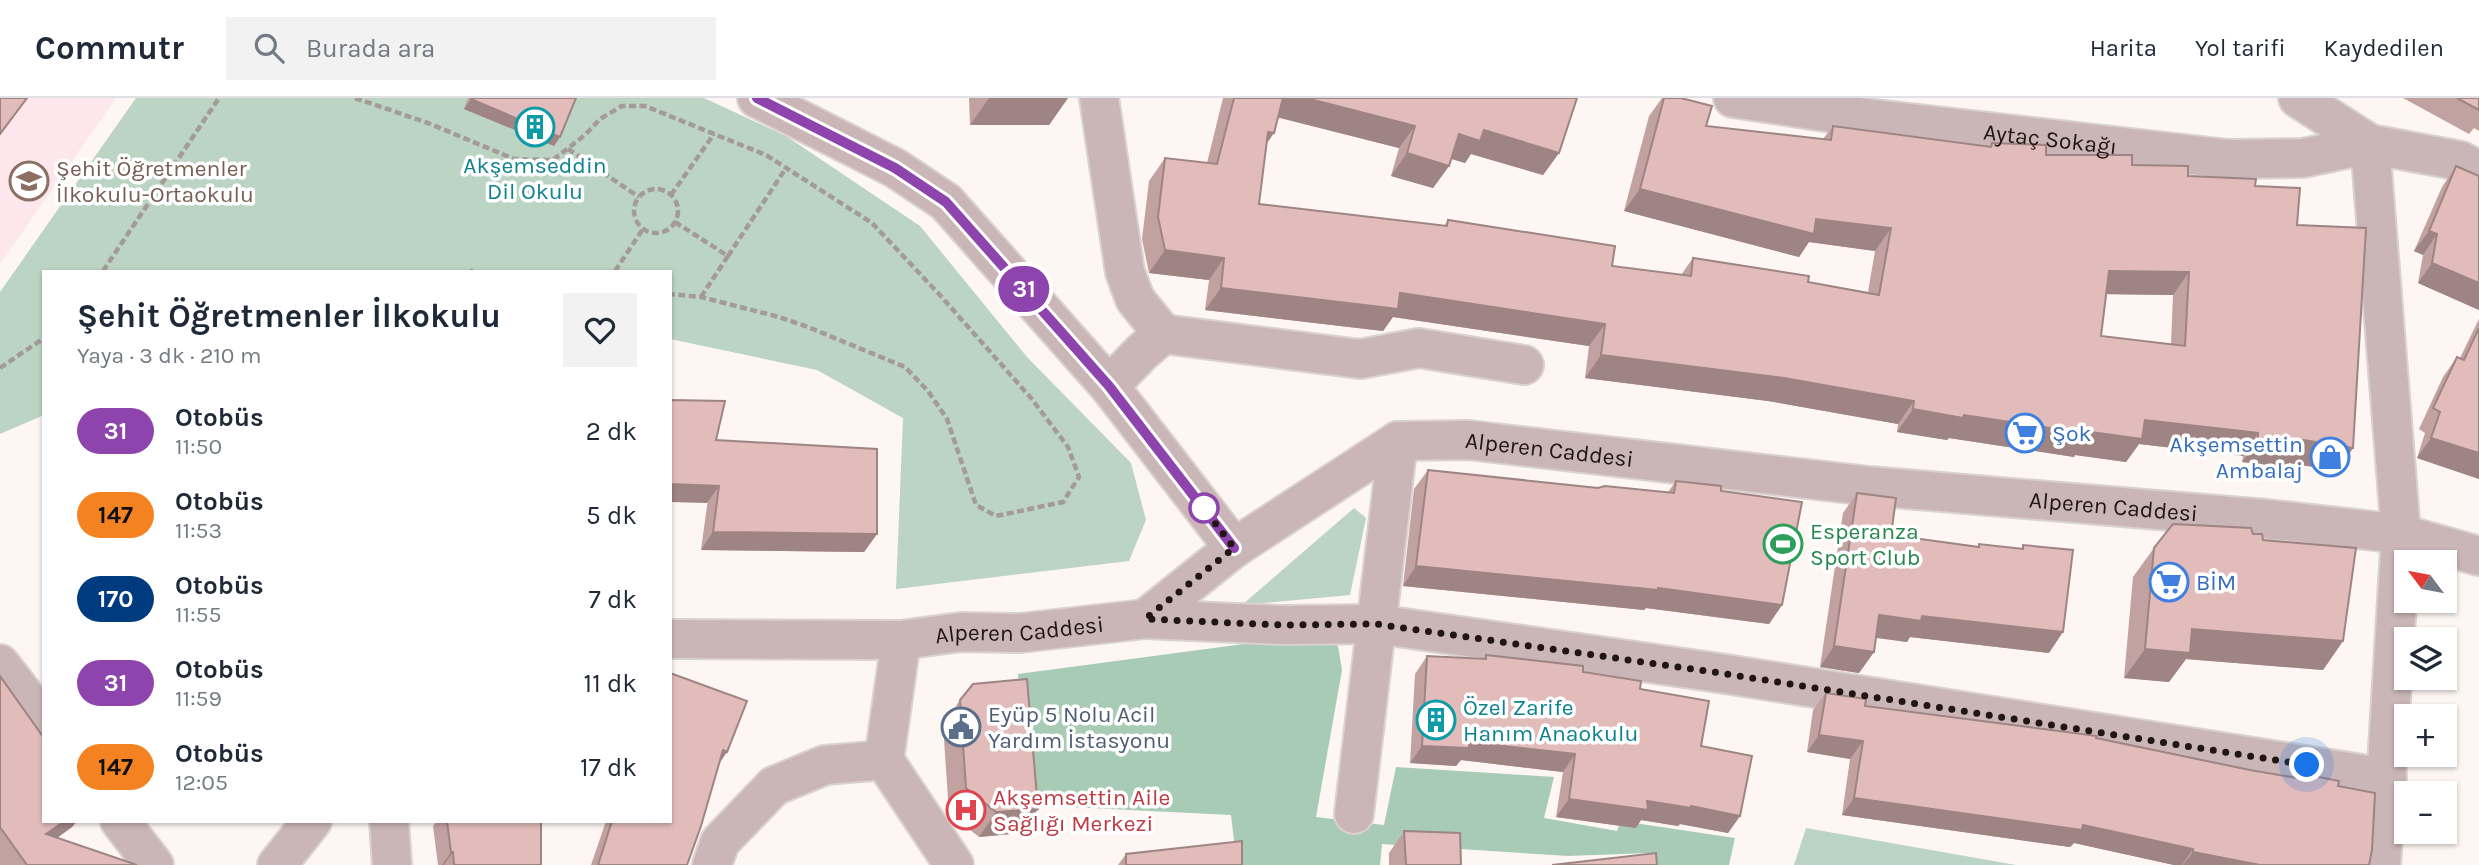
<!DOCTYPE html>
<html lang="tr">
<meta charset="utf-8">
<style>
body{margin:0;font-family:Karla,sans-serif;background:#f2f2f3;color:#1f2937;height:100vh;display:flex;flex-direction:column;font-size:26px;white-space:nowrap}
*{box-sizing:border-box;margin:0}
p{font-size:23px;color:#747a83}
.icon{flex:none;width:38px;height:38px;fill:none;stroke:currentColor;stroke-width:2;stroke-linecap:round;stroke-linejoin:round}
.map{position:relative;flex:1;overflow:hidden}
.drawer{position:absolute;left:42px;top:172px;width:630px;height:553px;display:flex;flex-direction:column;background:#fff;border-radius:0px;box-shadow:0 2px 5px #0004}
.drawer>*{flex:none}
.badge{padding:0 14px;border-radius:23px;font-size:24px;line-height:46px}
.needle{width:46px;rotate:302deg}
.controls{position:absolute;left:2394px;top:452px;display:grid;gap:14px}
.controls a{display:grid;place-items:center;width:63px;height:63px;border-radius:0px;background:#fff;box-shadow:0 2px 5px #0004;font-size:35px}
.you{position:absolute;width:35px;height:35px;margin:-18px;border:5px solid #fff;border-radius:50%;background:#1a73e8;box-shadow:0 0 0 10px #1a73e833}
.map>.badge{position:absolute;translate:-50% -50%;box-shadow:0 0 0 4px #fff}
.round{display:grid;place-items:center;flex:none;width:74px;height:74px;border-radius:0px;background:#f2f2f3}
.summary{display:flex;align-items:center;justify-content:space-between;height:119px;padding:0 35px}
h1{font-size:33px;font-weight:700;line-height:52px}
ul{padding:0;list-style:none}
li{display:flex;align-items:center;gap:21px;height:84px;padding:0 35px}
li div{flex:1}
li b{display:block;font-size:26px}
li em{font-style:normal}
li .badge{min-width:77px;font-weight:700;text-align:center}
header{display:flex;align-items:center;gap:42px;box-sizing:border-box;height:98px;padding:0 35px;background:#fff;border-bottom:2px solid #e0e1e3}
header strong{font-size:33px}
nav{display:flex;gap:38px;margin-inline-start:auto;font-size:24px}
.search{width:490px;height:63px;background:#f2f2f3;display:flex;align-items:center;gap:18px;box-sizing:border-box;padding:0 24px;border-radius:0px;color:#747a83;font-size:26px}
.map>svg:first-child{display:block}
.education{fill:#fde7ed}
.green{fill:#bbd4c3}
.forest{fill:#a7cbb4}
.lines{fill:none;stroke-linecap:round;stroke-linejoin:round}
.minor-casing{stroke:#dad2cf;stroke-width:42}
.tertiary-casing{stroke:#dad2cf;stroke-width:42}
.path{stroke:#a49b97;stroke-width:4.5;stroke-dasharray:7 3.5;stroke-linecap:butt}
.minor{stroke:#cab6b6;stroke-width:38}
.tertiary{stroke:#cab6b6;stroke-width:38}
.wall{fill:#c2a2a0;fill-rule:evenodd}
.shaded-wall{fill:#9e8482}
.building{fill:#e1bcba;stroke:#9e8482;stroke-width:2;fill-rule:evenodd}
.line-casing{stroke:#fff;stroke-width:16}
.line{stroke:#8e44ad;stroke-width:10}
.walk{stroke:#211610;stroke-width:7;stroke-dasharray:0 12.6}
.stop-dot{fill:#fff;stroke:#8e44ad;stroke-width:3.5}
.labels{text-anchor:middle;stroke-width:7;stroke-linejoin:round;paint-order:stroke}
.street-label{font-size:23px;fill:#211610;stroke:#fff}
.culture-label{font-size:23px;fill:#0d838f;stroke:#fff}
.education-label{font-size:23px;fill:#785e54;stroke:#fff;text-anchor:start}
.shop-label{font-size:23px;fill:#366cbe;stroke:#fff;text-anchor:start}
.leisure-label{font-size:23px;fill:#27864d;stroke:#fff;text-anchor:start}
.service-label{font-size:23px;fill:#4e5e75;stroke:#fff;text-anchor:start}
.health-label{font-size:23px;fill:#be3a42;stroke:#fff;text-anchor:start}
</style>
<header>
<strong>Commutr</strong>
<div class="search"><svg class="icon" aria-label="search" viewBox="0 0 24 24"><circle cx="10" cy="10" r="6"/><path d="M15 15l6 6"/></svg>Burada ara</div>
<nav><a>Harita</a><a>Yol tarifi</a><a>Kaydedilen</a></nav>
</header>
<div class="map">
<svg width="2479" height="767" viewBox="0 0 2479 767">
<rect width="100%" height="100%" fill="#fdf6f3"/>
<polygon class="education" points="0,0 116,0 0,166"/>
<g class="green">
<polygon points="136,0 704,0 786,38 920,128 1027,259 1131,365 1146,422 1129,463 896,491 903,320 817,272 670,241 670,173 44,173 44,317 0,336 0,194"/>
<polygon points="1354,410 1366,420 1350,497 1242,507"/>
<polygon points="1806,730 2016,767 1794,767"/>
</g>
<polygon class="forest" points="1297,539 1322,539 1338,548 1342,572 1316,719 1384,727 1396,669 1554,679 1544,720 1617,733 1621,723 1735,740 1729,767 1653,767 1649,755 1568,758 1382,746 1380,767 1237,767 1231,717 1030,707 1018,576"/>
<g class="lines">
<defs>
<g id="minor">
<polyline points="757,0 895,70 946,104 1109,288 1234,450"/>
<polyline points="1099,0 1125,174 1135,201 1163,236"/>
<path id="s1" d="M1733,0L1865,20L2228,61L2303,60L2370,46L2401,436L2381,767"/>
<polyline points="2298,0 2370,46 2461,63 2479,73"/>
<polyline points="1109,288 1142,254 1163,236 1360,261 1419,250 1524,267"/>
<polyline points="1145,521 1281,527 1376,526 1719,575 2387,680"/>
<polyline points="901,542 884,662 954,767"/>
<polyline points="0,566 44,623"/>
<polyline points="1354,716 1398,343"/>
<polyline points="120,723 154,767"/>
<polyline points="389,723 392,767"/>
<polyline points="712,767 720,744 774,688 825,667 884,662"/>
</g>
<g id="tertiary">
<path id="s2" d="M670,541L901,542L961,534L1020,535L1145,521L1234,450L1398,343L1468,342L1869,388L2266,421L2401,436L2479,458"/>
<polyline points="277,767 312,723"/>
</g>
</defs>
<use href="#minor" class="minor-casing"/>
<use href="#tertiary" class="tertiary-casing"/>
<g class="path">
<polyline points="355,0 428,25 514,61 553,62 585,37 600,21 622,8 645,8 766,57 872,125 939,196 1031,300 1068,349 1079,379 1063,404 996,418 976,407 947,321 928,293 905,269 808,229 779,219 701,199 670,196"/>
<polyline points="568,51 639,99"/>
<circle cx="656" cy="113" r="22"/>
<polyline points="671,97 714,36"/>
<polyline points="675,124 728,158 701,199"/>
<polyline points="728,158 786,70"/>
<polyline points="103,173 219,0"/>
<polyline points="470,173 473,173"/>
<polyline points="615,173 643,131"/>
<polyline points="0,270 44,240"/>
</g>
<use href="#minor" class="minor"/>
<use href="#tertiary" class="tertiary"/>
</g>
<g class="wall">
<polygon points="468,0 576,0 554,48 464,11"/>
<polygon points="969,0 1068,0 1049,27 970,27"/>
<path d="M1223,0H1577L1559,55L1543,77L1471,56L1465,65L1451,61L1449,68L1433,90L1391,78L1399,50L1278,19L1266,47L1259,106L1444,128L1448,122L1612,168L1681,177L1693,160L1808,184L1868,194L1875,153L1809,144L1799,159L1624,113L1649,18L1662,0H1681L1706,28L1823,41L1833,28L1989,49L1992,45L2046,57L2132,67L2188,78L2255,88L2297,127L2338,373L2289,365L2287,369L2242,364L2243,358L2139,346L2126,364L2075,357L2074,359L1949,340L1947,342L1897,334L1898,326L1768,303L1585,280L1589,248L1393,219L1383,233L1205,212L1209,182L1149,175L1142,141L1149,83L1165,60L1207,65ZM2106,196L2173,197L2171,246L2101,238Z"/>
<polygon points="2403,0 2479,0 2479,33 2474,30 2469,36"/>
<polygon points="2456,68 2479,78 2479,212 2418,185 2423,157 2414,153 2442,89"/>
<polygon points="2479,221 2479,381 2417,360 2425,335 2419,331 2443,279 2457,259 2460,260"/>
<polygon points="716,342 877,436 864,454 701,452"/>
<polygon points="1428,372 1598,390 1668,394 1676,383 1721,393 1782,507 1769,526 1646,510 1644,512 1403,488 1414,391"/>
<polygon points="1857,395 1891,437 1977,449 1979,446 2021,451 2023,447 2049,555 1910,539 1907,544 1876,540 1874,554 1859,575 1820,569 1843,415"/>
<polygon points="2253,436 2263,442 2343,543 2323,572 2186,561 2169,584 2124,580 2133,479 2154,450"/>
<polygon points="1486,557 1583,574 1640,591 1701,648 1740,718 1728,735 1680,726 1678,728 1641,722 1636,730 1556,719 1563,674 1461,662 1456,668 1410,665 1415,576 1427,558 1483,561"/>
<polygon points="0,578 44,723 77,723 72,729 57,740 137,767 0,767"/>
<polygon points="1826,595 1865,608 2096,640 2250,672 2294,680 2298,675 2338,688 2369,767 2174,767 2074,745 2070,749 1842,717 1850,661 1807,654 1813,612"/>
<polygon points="960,602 1038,711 1021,735 979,739 949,715 943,627"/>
<polygon points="718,666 687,767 591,767 606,723 670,723"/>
<polygon points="437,723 541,723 541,767 438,767 433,728"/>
<polygon points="1404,733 1461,767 1389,767 1389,755"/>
<polygon points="1126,756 1242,767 1118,767"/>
</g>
<g class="shaded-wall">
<polygon points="989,0 1068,0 1049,27 970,27"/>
<polygon points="1280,0 1306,0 1415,28 1399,50 1268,17"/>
<polygon points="471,1 560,39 554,48 464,11"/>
<polygon points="1484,32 1559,55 1543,77 1471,56 1465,65 1443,58 1459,36"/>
<polygon points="1268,34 1274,35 1258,58"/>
<polygon points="1407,55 1449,68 1433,90 1391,78"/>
<polygon points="1640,91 1891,130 1875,153 1809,144 1799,159 1624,113"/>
<polygon points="2429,133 2437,136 2423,157 2414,153"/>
<polygon points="1165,152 1224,160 1209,182 1149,175"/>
<polygon points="2432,165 2479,185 2479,212 2418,185"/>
<polygon points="2109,173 2189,174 2173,197 2093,196"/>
<polygon points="1221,190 1400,195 1605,226 1589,248 1393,219 1383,233 1205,212"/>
<polygon points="1601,257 1784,280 1914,303 1898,326 1768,303 1585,280"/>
<polygon points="1913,311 1964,317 2090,334 2145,322 2258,335 2243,358 2139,346 2126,364 2075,357 2074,359 1949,340 1947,342 1897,334"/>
<polygon points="2431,340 2479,355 2479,381 2417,360"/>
<polygon points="2258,342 2303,342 2353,350 2338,373 2289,365 2287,369 2242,364"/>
<polygon points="670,386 719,388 707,405 670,404"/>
<polygon points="713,434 877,436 864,454 701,452"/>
<polygon points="1416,468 1658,490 1782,507 1769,526 1646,510 1644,512 1403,488"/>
<polygon points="1879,517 1922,518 2063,534 2049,555 1910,539 1907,544 1865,538"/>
<polygon points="2192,531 2343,543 2323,572 2186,561 2169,584 2124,580 2145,551"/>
<polygon points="1834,548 1874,554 1859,575 1820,569"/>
<polygon points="1819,637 1863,643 1850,661 1807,654"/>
<polygon points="1469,644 1575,656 1563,674 1461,662 1456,668 1410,665 1422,648"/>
<polygon points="723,652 727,654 715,672"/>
<polygon points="1854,700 2083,727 2193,751 2182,767 2174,767 2074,745 2070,749 1842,717"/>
<polygon points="1569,701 1647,703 1691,708 1740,718 1728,735 1680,726 1678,728 1641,722 1636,730 1556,719"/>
<polygon points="1038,711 1021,735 979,739 996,714"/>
<polygon points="65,723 77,723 72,729 29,760 46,736"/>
<polygon points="451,754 453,754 444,767 442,767"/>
<polygon points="2193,754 2260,767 2183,767"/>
</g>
<g class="building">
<polygon points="0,0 27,0 0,36"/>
<polygon points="471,0 576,0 560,39 471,1"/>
<path d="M1234,0H1283L1274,35L1268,34L1259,106L1447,128L1448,122L1615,148L1612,168L1691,178L1693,160L1809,178L1808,184L1879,197L1891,130L1816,121L1814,136L1640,91L1664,0H1681L1712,8L1706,28L1831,42L1833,28L1991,49L1992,45L2046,47V57H2132V67L2188,68V78L2256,81L2255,88L2300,90L2297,127L2366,130L2353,350L2303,342V346L2258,342V335L2145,322L2142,341L2090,334V336L1964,317L1963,320L1913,311L1914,303L1784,280L1601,257L1605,226L1400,195L1398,211L1221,190L1224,160L1165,152L1158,119L1165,60L1217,66ZM2109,173L2189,174L2185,248L2101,238Z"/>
<polygon points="1306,0 1577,0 1559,55 1484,32 1480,43 1459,36 1449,68 1407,55 1415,28"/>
<polygon points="2457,0 2479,0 2479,12"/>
<polygon points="2456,68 2479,78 2479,185 2432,165 2437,136 2429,133"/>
<polygon points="2479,230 2479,355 2431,340 2440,314 2433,310 2457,259 2464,262"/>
<polygon points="670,302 725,303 716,342 877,351 877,436 713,434 719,388 670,386"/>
<polygon points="1428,372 1598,390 1605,388 1674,395 1676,383 1721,388 1721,393 1802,404 1782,507 1658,490 1658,492 1416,468"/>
<polygon points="1857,395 1896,400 1891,437 1979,449 1979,446 2023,451 2023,447 2073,452 2063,534 1922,518 1921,523 1879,517 1874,554 1834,548"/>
<polygon points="2173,426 2251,430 2253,436 2262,436 2263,442 2356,450 2343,543 2192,531 2190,555 2145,551 2154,450"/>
<polygon points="1486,557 1583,568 1583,574 1641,583 1640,591 1709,603 1701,648 1752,658 1740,718 1691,708 1691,710 1647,703 1648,712 1569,701 1575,656 1469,644 1469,650 1422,648 1427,558 1486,561"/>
<polygon points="670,575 747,603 727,654 723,652 701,728 687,767 598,767 612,723 670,723"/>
<polygon points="0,578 44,640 44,723 65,723 46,736 137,767 27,767 0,729"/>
<polygon points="1027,581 1038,711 996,714 966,690 960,602 973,586"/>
<polygon points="1826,595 1866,601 1865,608 2097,638 2096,640 2250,672 2297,680 2298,675 2339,683 2338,688 2375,695 2372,752 2369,767 2260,767 2193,754 2193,751 2083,727 2082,732 1854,700 1863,643 1819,637"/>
<polygon points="447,723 541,723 541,767 454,767 453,754 451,754"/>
<polygon points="1404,733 1460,735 1461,767 1406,767"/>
<polygon points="1242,743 1242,767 1126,767 1126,756"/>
<polygon points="1656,755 1657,767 1552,767"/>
</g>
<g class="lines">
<defs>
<polyline id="line" points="757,0 895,70 946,104 1109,288 1234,450"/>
</defs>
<use href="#line" class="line-casing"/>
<use href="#line" class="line"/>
<polyline class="walk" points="1204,410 1202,408 1234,450 1145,521 1281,527 1376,526 1720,575 2307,667"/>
</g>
<defs>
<symbol id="building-ring" viewBox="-11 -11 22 22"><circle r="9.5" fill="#fff" stroke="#0f9aa8" stroke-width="1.5"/><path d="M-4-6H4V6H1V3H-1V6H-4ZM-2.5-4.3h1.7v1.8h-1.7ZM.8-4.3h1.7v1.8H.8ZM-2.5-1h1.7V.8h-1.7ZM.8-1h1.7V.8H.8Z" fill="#0f9aa8"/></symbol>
<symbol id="school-ring" viewBox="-11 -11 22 22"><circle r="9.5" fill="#fff" stroke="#8d6e63" stroke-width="1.5"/><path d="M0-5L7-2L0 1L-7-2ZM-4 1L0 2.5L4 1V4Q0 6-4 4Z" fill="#8d6e63"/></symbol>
<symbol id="supermarket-ring" viewBox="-11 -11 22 22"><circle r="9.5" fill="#fff" stroke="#3f7fe0" stroke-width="1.5"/><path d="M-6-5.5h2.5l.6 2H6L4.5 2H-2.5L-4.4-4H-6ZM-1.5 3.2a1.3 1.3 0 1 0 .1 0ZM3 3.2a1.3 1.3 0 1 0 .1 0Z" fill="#3f7fe0"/></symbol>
<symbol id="shop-ring" viewBox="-11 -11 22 22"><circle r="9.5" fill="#fff" stroke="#3f7fe0" stroke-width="1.5"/><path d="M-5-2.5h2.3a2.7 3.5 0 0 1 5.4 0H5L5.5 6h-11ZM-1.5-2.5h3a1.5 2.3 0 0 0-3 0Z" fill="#3f7fe0"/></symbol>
<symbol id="stadium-ring" viewBox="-11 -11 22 22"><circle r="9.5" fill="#fff" stroke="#2e9e5b" stroke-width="1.5"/><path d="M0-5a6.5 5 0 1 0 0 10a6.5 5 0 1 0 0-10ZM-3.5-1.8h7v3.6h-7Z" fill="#2e9e5b"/></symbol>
<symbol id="civic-ring" viewBox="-11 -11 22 22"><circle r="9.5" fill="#fff" stroke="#5c6f8a" stroke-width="1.5"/><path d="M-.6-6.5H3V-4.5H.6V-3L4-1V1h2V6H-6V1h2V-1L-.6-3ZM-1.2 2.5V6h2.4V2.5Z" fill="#5c6f8a"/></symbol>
<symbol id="hospital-ring" viewBox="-11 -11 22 22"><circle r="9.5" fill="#fff" stroke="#e0444e" stroke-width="1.5"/><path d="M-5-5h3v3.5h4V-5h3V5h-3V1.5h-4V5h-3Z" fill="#e0444e"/></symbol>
</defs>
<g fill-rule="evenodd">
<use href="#building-ring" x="513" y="7" width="44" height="44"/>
<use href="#school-ring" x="7" y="61" width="44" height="44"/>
<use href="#supermarket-ring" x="2003" y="313" width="44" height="44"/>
<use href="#shop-ring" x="2308" y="337" width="44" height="44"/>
<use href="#stadium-ring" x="1761" y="424" width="44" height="44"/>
<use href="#supermarket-ring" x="2147" y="462" width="44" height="44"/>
<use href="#building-ring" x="1414" y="600" width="44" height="44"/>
<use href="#civic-ring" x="939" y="607" width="44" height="44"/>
<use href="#hospital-ring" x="944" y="690" width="44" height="44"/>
</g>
<circle class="stop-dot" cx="1204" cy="410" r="14"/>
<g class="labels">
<g class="street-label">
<text dy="8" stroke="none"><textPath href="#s1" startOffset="320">Aytaç Sokağı</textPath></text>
<text dy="8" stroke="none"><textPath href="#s2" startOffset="938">Alperen Caddesi</textPath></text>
<text dy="8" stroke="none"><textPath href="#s2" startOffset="1505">Alperen Caddesi</textPath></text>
<text dy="8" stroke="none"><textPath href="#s2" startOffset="350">Alperen Caddesi</textPath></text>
</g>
<g class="culture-label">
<text x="535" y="75">Akşemseddin<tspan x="535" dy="26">Dil Okulu</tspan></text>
<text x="1463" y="617" text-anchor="start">Özel Zarife<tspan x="1463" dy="26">Hanım Anaokulu</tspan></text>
</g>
<g class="education-label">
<text x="56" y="78">Şehit Öğretmenler<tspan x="56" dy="26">İlkokulu-Ortaokulu</tspan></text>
</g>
<g class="shop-label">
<text x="2052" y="343">Şok</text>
<text x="2303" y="354" text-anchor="end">Akşemsettin<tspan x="2303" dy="26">Ambalaj</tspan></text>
<text x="2196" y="492">BİM</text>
</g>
<g class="leisure-label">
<text x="1810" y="441">Esperanza<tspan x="1810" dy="26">Sport Club</tspan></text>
</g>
<g class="service-label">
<text x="988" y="624">Eyüp 5 Nolu Acil<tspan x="988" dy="26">Yardım İstasyonu</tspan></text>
</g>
<g class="health-label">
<text x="993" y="707">Akşemsettin Aile<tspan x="993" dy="26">Sağlığı Merkezi</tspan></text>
</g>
</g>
</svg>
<div class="controls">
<a><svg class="needle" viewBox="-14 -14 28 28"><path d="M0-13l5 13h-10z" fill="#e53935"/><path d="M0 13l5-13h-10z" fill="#747a83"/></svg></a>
<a><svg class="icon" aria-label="layers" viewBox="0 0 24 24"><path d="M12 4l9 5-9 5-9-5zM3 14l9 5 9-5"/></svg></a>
<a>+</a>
<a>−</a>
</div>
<div class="you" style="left:2307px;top:667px"></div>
<b class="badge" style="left:1024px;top:191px;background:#8e44ad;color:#fff">31</b>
<section class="drawer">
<div class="summary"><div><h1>Şehit Öğretmenler İlkokulu</h1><p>Yaya · 3 dk · 210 m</p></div><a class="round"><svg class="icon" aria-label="heart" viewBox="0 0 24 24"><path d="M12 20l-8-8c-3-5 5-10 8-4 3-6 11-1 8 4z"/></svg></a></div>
<ul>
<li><span class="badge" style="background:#8e44ad;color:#fff">31</span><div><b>Otobüs</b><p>11:50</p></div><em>2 dk</em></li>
<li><span class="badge" style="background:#f58220;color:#111">147</span><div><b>Otobüs</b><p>11:53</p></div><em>5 dk</em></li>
<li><span class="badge" style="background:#003b80;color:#fff">170</span><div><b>Otobüs</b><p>11:55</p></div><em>7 dk</em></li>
<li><span class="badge" style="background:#8e44ad;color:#fff">31</span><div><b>Otobüs</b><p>11:59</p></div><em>11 dk</em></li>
<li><span class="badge" style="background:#f58220;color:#111">147</span><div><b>Otobüs</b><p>12:05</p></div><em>17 dk</em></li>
</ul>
</section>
</div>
